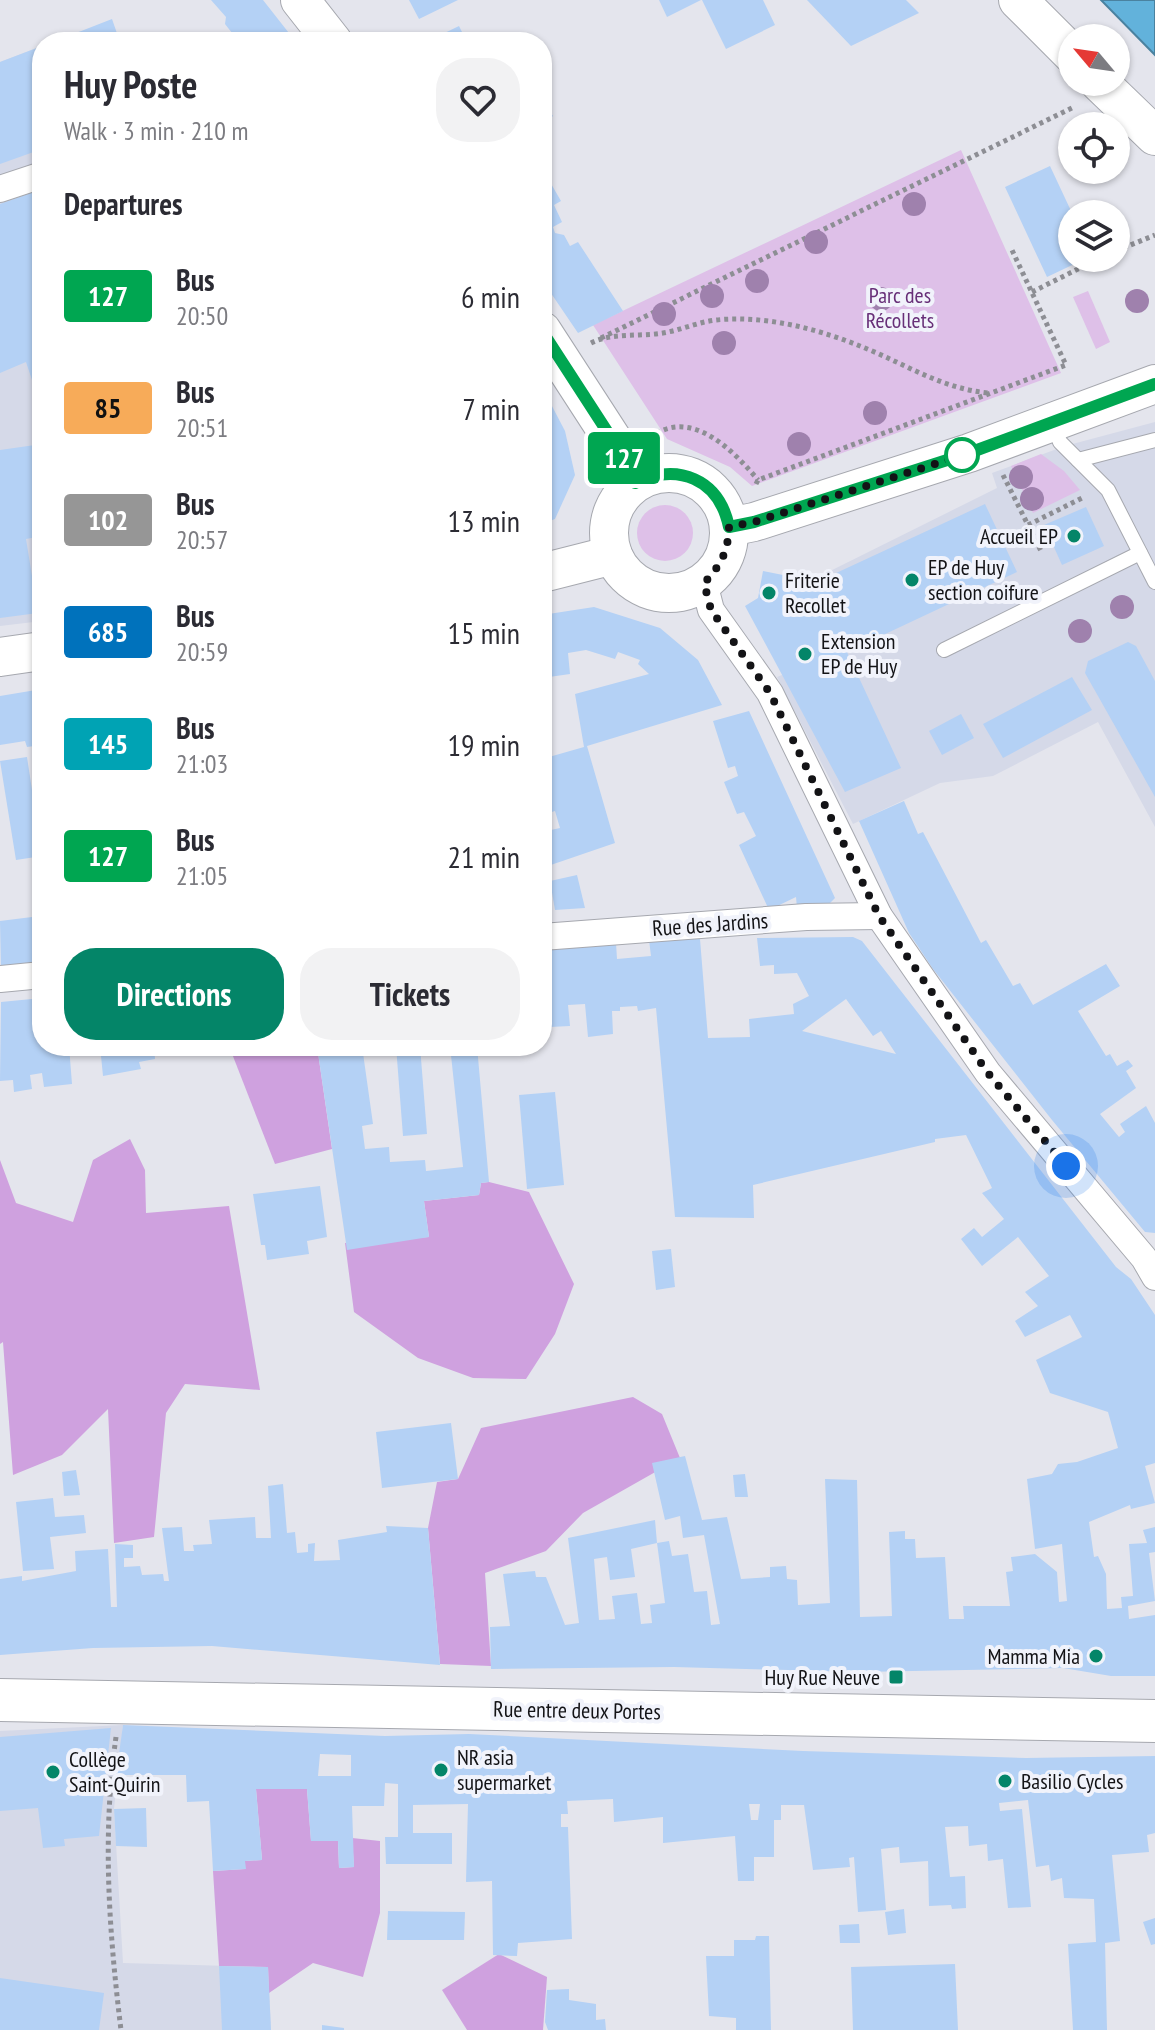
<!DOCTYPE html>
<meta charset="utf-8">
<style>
body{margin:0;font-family:"PT Sans Narrow",sans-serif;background:#f2f2f3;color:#2b2b33;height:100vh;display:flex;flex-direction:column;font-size:30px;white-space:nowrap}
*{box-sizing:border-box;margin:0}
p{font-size:26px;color:#7c7c81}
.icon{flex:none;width:44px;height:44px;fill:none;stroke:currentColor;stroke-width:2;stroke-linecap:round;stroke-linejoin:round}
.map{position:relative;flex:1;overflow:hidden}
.sheet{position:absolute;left:32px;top:32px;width:520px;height:1024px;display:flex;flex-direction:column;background:#fff;border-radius:32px;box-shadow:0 2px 6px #0004}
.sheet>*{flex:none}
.badge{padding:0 16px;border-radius:6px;font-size:28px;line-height:52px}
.needle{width:52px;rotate:299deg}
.controls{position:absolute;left:1058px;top:24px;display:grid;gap:16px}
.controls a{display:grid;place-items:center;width:72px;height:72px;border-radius:50%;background:#fff;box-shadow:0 2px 6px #0004;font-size:40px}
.you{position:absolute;width:40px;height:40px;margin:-20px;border:6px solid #fff;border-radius:50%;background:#1a73e8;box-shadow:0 0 0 12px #1a73e833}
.map>.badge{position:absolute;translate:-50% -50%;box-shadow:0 0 0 4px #fff}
h2{padding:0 32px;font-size:30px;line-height:72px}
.round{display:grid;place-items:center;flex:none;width:84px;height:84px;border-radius:32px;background:#f2f2f3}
.head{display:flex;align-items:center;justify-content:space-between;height:136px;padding:0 32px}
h1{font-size:38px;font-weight:700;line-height:60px}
.cta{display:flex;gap:16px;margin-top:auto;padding:16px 32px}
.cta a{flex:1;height:92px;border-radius:32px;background:#048568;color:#fff;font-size:32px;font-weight:700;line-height:92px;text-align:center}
.cta a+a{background:#f2f2f3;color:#2b2b33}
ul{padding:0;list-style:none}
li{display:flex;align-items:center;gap:24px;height:112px;padding:0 32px}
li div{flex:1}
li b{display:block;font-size:30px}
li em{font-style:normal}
li .badge{min-width:88px;font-weight:700;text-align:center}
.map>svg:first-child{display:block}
.built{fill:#d5d9e8}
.green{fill:#dec0e8}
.forest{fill:#cfa1df}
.water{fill:#62b2db;stroke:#4a82a0;stroke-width:2}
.building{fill:#b4d1f5;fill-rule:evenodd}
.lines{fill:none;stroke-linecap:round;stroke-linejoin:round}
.lane-casing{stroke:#a6a8af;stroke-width:16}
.street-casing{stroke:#a6a8af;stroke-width:28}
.secondary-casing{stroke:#a6a8af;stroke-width:40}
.primary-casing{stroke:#a6a8af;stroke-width:44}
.path{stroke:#8d8e94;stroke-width:5;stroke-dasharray:4 4;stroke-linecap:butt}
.lane{stroke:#fff;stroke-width:14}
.street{stroke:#fff;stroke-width:26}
.secondary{stroke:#fff;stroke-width:38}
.primary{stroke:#fff;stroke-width:42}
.tree{fill:#9f81ad}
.line-casing{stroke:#fff;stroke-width:18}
.line{stroke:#00a651;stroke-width:12}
.walk{stroke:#131316;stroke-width:8;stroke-dasharray:0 14.4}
.stop-dot{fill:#fff;stroke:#00a651;stroke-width:4}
.poi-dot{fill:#048568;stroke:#f1f3fb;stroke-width:3}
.labels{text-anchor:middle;stroke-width:8;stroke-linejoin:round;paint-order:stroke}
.park-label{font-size:22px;fill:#672f78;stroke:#f1f3fb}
.poi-label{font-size:22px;fill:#131316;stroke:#f1f3fb;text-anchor:start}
.street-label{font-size:22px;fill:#131316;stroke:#f1f3fb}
</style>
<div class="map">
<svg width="1155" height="2030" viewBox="0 0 1155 2030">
<rect width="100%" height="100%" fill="#e4e5ed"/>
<g class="built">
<polygon points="42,46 42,621 0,626 0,62"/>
<polygon points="1155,422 1155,827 1098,722 993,776 940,783 853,824 777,677 831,655 798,587 997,488 992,473 1065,446"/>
<polygon points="123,1725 114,1809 123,1963 268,1967 271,2030 0,2030 0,1731"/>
</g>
<g class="green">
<polygon points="961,150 1061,373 752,486 730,467 667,439 593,325"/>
<polygon points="1088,291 1110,342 1096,349 1073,297"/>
<polygon points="1041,454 1064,471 1080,490 1033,513 1011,466"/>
<circle cx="665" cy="533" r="28"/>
</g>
<g class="forest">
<polygon points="229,1046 317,1046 332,1149 275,1164"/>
<polygon points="130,1139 145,1170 146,1213 229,1206 260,1390 185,1384 166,1413 154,1537 114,1543 108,1409 62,1455 13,1475 3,1342 0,1344 0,1160 16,1203 73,1222 93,1160"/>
<polygon points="489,1182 529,1192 574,1284 555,1334 526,1379 473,1378 418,1358 354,1312 345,1243 429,1237 424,1201 479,1195 481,1183"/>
<polygon points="633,1397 662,1414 680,1458 583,1513 546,1551 485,1573 491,1666 440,1664 428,1528 437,1482 458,1479 481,1428"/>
<polygon points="256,1789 307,1789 311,1841 338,1841 339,1868 354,1867 352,1838 380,1841 380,1913 363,1977 313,1963 269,1993 268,1967 219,1966 213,1871 245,1869 245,1861 262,1860"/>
<polygon points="499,1954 547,1977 543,2030 467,2030 442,1990"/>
</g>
<polygon class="water" points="1101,0 1155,0 1155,55"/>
<g class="building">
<polygon points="211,0 263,0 296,42 239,42 225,24 226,17"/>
<polygon points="409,0 458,0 419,19"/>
<polygon points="659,0 701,0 667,17"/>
<polygon points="702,0 763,0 775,25 726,49"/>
<polygon points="807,0 906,0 919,13 851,46"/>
<polygon points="112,19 120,42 53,42"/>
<polygon points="459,26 467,42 426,42"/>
<polygon points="42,46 42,149 0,164 0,62"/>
<polygon points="542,101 553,116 542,124"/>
<polygon points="1050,166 1072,213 1072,258 1087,258 1047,277 1005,187"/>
<polygon points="542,178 545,184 550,182 561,201 554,205 562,222 553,227 555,233 564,235 570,246 578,242 623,311 578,333 542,280"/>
<polygon points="42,189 42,407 41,407 26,362 0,373 0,204"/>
<polygon points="542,387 565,431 575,475 555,519 542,524"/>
<polygon points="42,444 42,536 26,539 38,613 0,618 0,450"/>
<polygon points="985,504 1017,572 847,652 901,768 845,792 745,606 758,598 763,571 783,575 782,583 799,572 806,587"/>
<polygon points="1086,507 1104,546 1062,565 1044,525"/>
<polygon points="594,607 660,628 698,660 722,705 587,746 615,843 542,868 542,832 560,828 555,811 542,815 542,778 545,777 542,759 584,747 575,694 649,674 638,664 640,660 618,652 615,659 586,650 568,653 570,674 542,678 542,615"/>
<polygon points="1128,642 1136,646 1155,681 1155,797 1085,673 1088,661"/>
<polygon points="1072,677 1092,710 1003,758 983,724"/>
<polygon points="42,689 42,745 27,747 25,741 0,745 0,696"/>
<polygon points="749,711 835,898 826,907 797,908 796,897 769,910 739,845 756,836 744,812 737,814 724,782 738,776 735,766 728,768 713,721"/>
<polygon points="961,714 974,738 942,755 929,731"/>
<polygon points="27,757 42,856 16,860 0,761"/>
<polygon points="904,801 918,834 923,832 981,943 986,940 1013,986 1020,983 1033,1005 1106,964 1120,986 1078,1011 1106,1056 1110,1054 1117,1066 1128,1060 1133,1066 1126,1071 1136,1088 1100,1114 1119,1137 1125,1132 1120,1124 1146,1106 1155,1123 1155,1233 1145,1232 1052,1120 933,969 909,933 859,821"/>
<polygon points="577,875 585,908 555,910 550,881"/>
<polygon points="32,917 33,924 42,923 42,965 1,970 0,921"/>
<path d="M853,937L862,941L1116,1267L1131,1279L1155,1315V1463L1145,1466L1155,1503L1131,1509L1130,1505L1089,1522L1094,1557L1098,1556L1106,1574L1107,1609L1122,1608L1121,1597L1133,1596L1129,1544L1147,1543L1143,1530L1155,1527V1552L1149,1553L1155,1601L1128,1606L1129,1619L1155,1615V1676H1111L1063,1668L860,1672L674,1667L491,1669L490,1627L510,1626L503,1574L535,1571L536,1577H546L565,1625L579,1623L568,1538L655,1520L657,1543L669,1541L672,1556L688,1554L694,1592L707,1591L711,1625L720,1624L704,1535L683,1538L680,1516L665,1520L652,1463L685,1456L702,1520L727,1517L741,1579L770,1577V1567L786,1566L787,1579L797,1580L798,1605L830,1603L825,1479L857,1480L860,1617L892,1616L889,1532L905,1531V1539H915L916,1558L945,1557L949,1619H964L963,1606H1010L1006,1572L1013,1571L1011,1557L1035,1554L1057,1572L1059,1602L1067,1601L1062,1544L1035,1549L1027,1479L1052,1474L1058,1464L1077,1462L1118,1448L1108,1412L1050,1393L1036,1360L1082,1337L1070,1315L1025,1337L1015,1321L1038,1306L1025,1292L1049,1276L1018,1237L982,1266L961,1239L974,1228L982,1237L1004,1219L982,1193L992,1188L966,1135L935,1139V1142L753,1185L754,1218L675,1217L656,1008L638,1011L637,1006L620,1007V1011H612L613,1034L588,1037L585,1004L568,1005L570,1026L550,1027L542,949L616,943L617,959L651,956L649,940L700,939L708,1038L750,1037L749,1019L794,1014L793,1004L809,996L797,973L774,974V965L760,966L757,938ZM846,999L873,1036L881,1031L896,1054L802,1031ZM657,1543L665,1603L650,1605L652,1623L641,1624L637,1593L612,1596L615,1619L599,1620L594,1559L607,1557L610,1580L635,1577L631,1549Z"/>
<polygon points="42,998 42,1046 69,1046 72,1084 44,1087 42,1073 30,1075 32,1089 14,1092 13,1080 0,1081 1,1002"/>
<polygon points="100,1046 154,1046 155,1059 139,1062 141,1069 103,1076"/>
<polygon points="317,1046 362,1046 373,1124 362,1126 365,1149 389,1147 390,1162 425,1160 426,1171 463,1167 450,1046 477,1046 489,1182 481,1183 479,1195 424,1201 429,1237 347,1250"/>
<polygon points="396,1046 420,1046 427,1134 403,1136"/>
<polygon points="555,1092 564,1185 527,1189 519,1095"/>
<polygon points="320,1186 327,1237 307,1241 309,1254 267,1260 265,1245 261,1245 253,1194"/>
<polygon points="671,1249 675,1287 656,1290 652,1251"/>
<polygon points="451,1423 458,1479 382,1488 376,1432"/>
<polygon points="76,1470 80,1495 64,1496 62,1472"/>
<polygon points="745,1474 748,1497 735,1497 733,1475"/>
<polygon points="283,1484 287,1533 295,1532 297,1553 308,1552 308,1544 315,1543 314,1561 340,1560 338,1540 387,1532 386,1526 428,1528 440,1665 212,1646 93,1648 0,1655 0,1579 22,1576 22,1581 76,1571 75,1551 108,1549 111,1607 117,1607 115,1544 133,1545 133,1558 124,1558 124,1567 140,1566 142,1575 163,1574 164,1581 169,1581 162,1528 182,1527 184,1551 194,1551 193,1545 212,1544 209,1520 255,1517 256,1538 271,1538 268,1486"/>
<polygon points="53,1498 55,1517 84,1515 86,1533 50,1537 54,1569 23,1571 16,1502"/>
<path d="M123,1725L385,1736L469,1734L803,1751L1026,1758L1155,1756V1833L1147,1835L1149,1852L1112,1855L1120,1941L1105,1943L1107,2030H1073L1068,1944L1096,1942L1094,1899L1064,1898L1062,1878L1051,1881L1049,1865L1036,1867L1028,1800L999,1803L1000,1811L1022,1809L1031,1907L1008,1908L1003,1859L988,1861L987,1844L969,1846L968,1826L945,1827L950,1877L965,1876L966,1908L952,1909L951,1905L929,1906L928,1861L900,1863L899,1847L881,1849L886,1910L858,1912L854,1857L849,1858L850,1867L813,1870L804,1805H781V1820H774V1857H754V1881H738L735,1836L663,1843V1817L614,1822L613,1799L567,1801L568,1814H561V1827H568L572,1939L518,1943L517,1956L493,1955L492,1881L466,1882L468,1804L413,1805V1833H452V1864H386L385,1837H398V1784L385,1783L384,1806H352L354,1867L339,1868L338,1841H311L307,1789H256L262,1860L245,1861L246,1869L213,1871L209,1801L187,1802L186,1775H116ZM320,1754L351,1755V1776H318ZM749,1804H760L758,1820H751Z"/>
<polygon points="111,1728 99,1836 64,1839 65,1846 43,1848 38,1808 0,1811 0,1737"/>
<polygon points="146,1808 147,1847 116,1846 114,1809"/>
<polygon points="904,1909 906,1933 888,1935 885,1912"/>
<polygon points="388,1911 465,1912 464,1940 387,1940"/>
<polygon points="1155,1918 1155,1944 1151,1945 1143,1922"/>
<polygon points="859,1924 860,1943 840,1943 839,1925"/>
<polygon points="756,1936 769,1936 771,2030 736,2030 736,2018 709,2016 706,1956 734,1956 734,1940 755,1940"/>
<polygon points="955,1964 958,2030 853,2030 851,1967"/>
<polygon points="219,1966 268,1967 271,2030 222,2030"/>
<polygon points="0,1978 104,1993 99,2030 0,2030"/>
<polygon points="569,1989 569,2000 596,2004 596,2020 605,2019 606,2030 548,2030 545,2022 547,1990"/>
<polygon points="322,2025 344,2028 344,2030 322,2030"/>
</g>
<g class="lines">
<defs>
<g id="lane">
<polyline points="1053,423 1060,442 1108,490 1155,582"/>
<polyline points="1078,460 1155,440"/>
<polyline points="944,650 1140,553"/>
</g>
<g id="street">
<polyline points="0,189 42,175"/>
<polyline points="704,583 711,610 770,693 879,916 988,1073 1144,1258 1155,1277"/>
<polyline points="542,937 806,917 879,916"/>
<polyline points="0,979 42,975"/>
</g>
<g id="secondary">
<polyline points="300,0 333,42"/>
<polyline points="1018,0 1072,54"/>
<polyline points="1099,82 1155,136"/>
<polyline points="542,331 623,456 635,483"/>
<circle cx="669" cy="533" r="60"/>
<polyline points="729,527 754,522 969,453 1155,384"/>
<polyline points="542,573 613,555"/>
<polyline points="0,657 42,651"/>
</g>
<polyline id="primary" points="0,1700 1155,1721"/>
</defs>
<use href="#lane" class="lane-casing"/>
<use href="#street" class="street-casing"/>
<use href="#secondary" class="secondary-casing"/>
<use href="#primary" class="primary-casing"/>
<g class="path">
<polyline points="1116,251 1155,235"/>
<polyline points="1032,292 1100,258"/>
<polyline points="601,338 1074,107"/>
<path d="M591,343C613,332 639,337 663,333C681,330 698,322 716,320C766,315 819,329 865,348C907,365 943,389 989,393"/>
<path d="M650,438C690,406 733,450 758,480"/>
<polyline points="1003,475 1042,553"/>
<polyline points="756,484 758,480 1066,365 1011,248"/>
<polyline points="1028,525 1084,497"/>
<path d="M116,1737C102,1835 109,1932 121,2030"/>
</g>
<use href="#lane" class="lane"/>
<use href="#street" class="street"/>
<use href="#secondary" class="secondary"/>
<use href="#primary" class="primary"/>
</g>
<g class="tree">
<circle cx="914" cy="204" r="12"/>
<circle cx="816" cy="242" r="12"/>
<circle cx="757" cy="281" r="12"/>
<circle cx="712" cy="296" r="12"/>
<circle cx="881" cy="299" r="12"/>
<circle cx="1137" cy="301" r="12"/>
<circle cx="664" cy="314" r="12"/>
<circle cx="724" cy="343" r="12"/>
<circle cx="875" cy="413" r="12"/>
<circle cx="799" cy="444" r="12"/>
<circle cx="1021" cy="477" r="12"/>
<circle cx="1032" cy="499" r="12"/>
<circle cx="1122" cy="607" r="12"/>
<circle cx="1080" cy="631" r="12"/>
</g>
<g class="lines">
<defs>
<path id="line" d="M542,331L623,456L635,483C678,462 719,479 729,527L754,522L969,453L1155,384"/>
</defs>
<use href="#line" class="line-casing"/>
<use href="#line" class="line"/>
<path class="walk" d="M962,455L969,453L754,522L729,527C728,552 721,565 704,583L711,610L770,693L879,916L988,1073L1066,1166"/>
</g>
<circle class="stop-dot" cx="962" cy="455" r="16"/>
<g class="poi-dot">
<circle cx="1074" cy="536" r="8"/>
<circle cx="912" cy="580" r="8"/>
<circle cx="769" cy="593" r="8"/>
<circle cx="805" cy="654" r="8"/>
<circle cx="1096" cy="1656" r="8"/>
<rect x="888" y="1669" width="16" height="16" rx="4"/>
<circle cx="441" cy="1770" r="8"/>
<circle cx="53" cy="1772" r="8"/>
<circle cx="1005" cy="1781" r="8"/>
</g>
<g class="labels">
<g class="park-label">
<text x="900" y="303">Parc des<tspan x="900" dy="25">Récollets</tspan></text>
</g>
<g class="poi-label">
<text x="1058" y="544" text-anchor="end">Accueil EP</text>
<text x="928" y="575">EP de Huy<tspan x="928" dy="25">section coifure</tspan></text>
<text x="785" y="588">Friterie<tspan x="785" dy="25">Recollet</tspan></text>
<text x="821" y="649">Extension<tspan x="821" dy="25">EP de Huy</tspan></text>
<text x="1080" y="1664" text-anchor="end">Mamma Mia</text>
<text x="880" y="1685" text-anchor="end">Huy Rue Neuve</text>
<text x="457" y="1765">NR asia<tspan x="457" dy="25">supermarket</tspan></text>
<text x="69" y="1767">Collège<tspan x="69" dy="25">Saint-Quirin</tspan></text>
<text x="1021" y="1789">Basilio Cycles</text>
</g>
<g class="street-label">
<text transform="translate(710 924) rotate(-4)" y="8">Rue des Jardins</text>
<text transform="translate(577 1710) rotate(1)" y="8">Rue entre deux Portes</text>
</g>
</g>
</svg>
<div class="controls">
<a><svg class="needle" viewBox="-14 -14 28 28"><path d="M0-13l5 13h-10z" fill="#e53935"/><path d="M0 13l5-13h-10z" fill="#7c7c81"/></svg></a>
<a><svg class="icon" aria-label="locate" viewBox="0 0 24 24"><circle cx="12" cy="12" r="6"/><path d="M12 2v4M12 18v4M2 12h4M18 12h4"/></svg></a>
<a><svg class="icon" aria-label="layers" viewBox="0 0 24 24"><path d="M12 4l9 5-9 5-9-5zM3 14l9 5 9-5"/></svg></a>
</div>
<div class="you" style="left:1066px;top:1166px"></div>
<b class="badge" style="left:624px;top:458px;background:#00a651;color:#fff">127</b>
<section class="sheet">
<div class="head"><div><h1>Huy Poste</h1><p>Walk · 3 min · 210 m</p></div><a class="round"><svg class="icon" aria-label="heart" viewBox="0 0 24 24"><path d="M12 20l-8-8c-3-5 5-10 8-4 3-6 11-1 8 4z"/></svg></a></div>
<h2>Departures</h2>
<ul>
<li><span class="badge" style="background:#00a651;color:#fff">127</span><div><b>Bus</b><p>20:50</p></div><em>6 min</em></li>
<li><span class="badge" style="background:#f7ab59;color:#111">85</span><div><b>Bus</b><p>20:51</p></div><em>7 min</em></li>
<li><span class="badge" style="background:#969696;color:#fff">102</span><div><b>Bus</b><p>20:57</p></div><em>13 min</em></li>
<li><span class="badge" style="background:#0072bc;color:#fff">685</span><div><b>Bus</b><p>20:59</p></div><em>15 min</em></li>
<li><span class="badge" style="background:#00a3b4;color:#fff">145</span><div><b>Bus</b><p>21:03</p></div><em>19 min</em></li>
<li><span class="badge" style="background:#00a651;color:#fff">127</span><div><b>Bus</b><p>21:05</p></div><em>21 min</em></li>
</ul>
<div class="cta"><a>Directions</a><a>Tickets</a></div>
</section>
</div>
